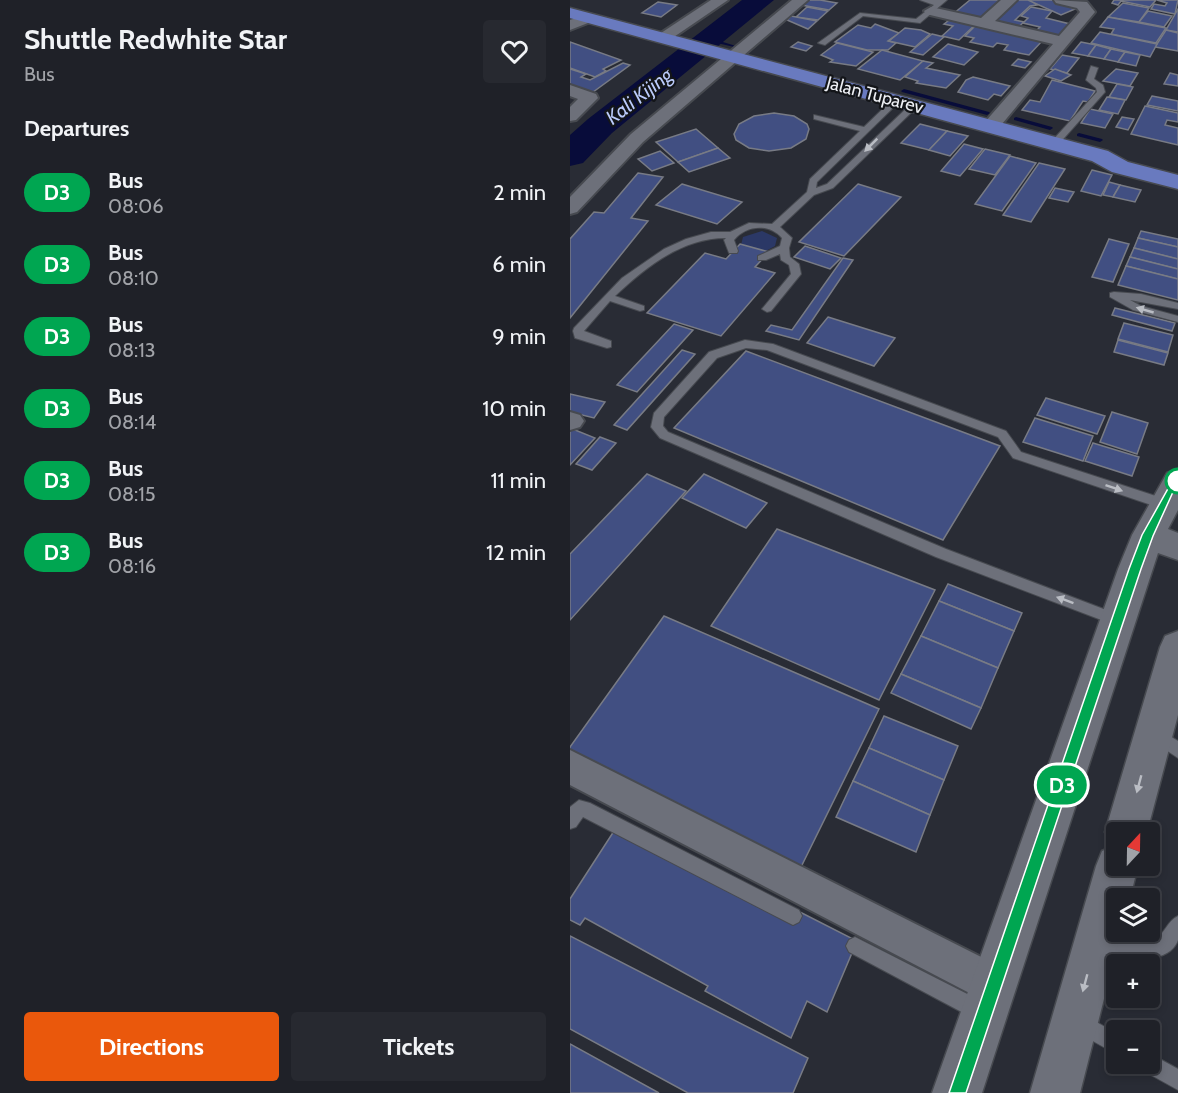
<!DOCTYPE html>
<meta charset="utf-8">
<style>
body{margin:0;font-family:Cabin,sans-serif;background:#272930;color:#f1f3f6;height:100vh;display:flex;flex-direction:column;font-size:22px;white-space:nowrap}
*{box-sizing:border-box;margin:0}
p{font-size:20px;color:#a1a3a8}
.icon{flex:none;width:33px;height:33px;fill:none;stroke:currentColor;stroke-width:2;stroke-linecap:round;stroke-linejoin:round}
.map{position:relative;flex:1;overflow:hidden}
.panel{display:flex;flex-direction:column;background:#1f2128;width:570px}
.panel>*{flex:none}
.badge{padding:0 12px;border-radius:20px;font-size:21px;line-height:39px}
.needle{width:39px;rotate:22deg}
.controls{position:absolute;left:536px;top:822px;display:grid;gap:12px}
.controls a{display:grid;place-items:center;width:54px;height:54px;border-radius:6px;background:#1f2128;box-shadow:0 3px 9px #0003,0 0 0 2px #3c3e45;font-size:30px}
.map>.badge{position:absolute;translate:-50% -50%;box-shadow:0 0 0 3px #fff}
h2{padding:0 24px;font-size:22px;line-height:54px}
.round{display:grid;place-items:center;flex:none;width:63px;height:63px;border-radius:6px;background:#272930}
.headline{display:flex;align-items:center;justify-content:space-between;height:102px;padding:0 24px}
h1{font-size:28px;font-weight:700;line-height:45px}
.button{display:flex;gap:12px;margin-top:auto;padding:12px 24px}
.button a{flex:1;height:69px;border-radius:6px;background:#ea580c;color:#fff;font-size:24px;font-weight:700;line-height:69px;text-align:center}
.button a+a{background:#272930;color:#f1f3f6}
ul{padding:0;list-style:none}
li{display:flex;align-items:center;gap:18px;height:72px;padding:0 24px}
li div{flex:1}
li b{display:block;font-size:22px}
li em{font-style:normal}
li .badge{min-width:66px;font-weight:700;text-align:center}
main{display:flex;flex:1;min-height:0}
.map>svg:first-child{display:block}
.green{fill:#2b3866}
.water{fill:#080c3a}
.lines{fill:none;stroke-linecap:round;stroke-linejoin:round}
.stream{fill:#080c3a;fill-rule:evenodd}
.river{fill:#080c3a;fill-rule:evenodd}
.building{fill:#414f82;stroke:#787b85;stroke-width:1.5}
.lane-casing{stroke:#474a50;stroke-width:2}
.street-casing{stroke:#474a50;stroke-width:4}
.secondary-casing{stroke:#474a50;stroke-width:3}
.primary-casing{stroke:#474a50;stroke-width:3}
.lane{fill:#6d707a;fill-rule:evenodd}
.street{fill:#6d707a;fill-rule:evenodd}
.secondary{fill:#6d707a;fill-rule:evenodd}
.primary{fill:#697abf;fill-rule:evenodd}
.oneway{fill:#babdc4}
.line{fill:#00a651;stroke:#fff;stroke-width:1.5}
.stop-dot{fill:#fff;stroke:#00a651;stroke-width:3}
.labels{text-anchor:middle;stroke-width:4.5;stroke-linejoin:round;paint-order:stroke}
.far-street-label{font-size:18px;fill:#eef0f5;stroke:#131519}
.far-water-label{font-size:20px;font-style:italic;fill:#bbcbfb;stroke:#131519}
</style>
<main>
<section class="panel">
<div class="headline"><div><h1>Shuttle Redwhite Star</h1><p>Bus</p></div><a class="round"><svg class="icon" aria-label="heart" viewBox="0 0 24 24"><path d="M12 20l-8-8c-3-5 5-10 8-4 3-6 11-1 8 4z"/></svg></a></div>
<h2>Departures</h2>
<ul>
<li><span class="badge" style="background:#00a651;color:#fff">D3</span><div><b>Bus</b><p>08:06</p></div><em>2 min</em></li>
<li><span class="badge" style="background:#00a651;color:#fff">D3</span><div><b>Bus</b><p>08:10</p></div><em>6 min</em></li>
<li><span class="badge" style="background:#00a651;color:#fff">D3</span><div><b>Bus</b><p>08:13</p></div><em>9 min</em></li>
<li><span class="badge" style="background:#00a651;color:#fff">D3</span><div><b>Bus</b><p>08:14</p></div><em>10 min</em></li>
<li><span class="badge" style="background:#00a651;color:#fff">D3</span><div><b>Bus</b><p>08:15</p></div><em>11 min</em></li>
<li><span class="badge" style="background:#00a651;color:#fff">D3</span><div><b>Bus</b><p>08:16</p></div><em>12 min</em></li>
</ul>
<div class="button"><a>Directions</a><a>Tickets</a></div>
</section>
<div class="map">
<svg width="608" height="1093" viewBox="0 0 608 1093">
<rect width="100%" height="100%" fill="#292c35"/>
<polygon class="green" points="192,231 207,238 205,246 194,252 171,245 173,237"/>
<path class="water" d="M180,0H197C181,12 154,45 138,49C133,50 126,47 120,45Z"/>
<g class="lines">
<g class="stream">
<polygon points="139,39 143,39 166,46 164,47 139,41"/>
<polygon points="334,89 419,112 420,113 417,115 332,92 331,91"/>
<polygon points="446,117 482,127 483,128 480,130 444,120 444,118"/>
<polygon points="509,133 532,139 533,140 530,142 507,136 507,134"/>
</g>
<polygon class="river" points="172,0 204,0 42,133 13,163 0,166 0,135 18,119"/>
</g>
<g class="building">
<polygon points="237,0 250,0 267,3 259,10 231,5"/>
<polygon points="400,0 435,0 412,21 383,14"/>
<polygon points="443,0 460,0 467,5 460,6 445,20 454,22 447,28 422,22"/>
<polygon points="458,0 483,0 505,9 491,15"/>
<polygon points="544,0 586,0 580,7 551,1 548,5 542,3"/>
<polygon points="608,0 605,14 581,9 584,4 595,6 597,3 587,0"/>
<polygon points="88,2 107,5 91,17 72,13"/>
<polygon points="553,3 579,8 569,22 538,17"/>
<polygon points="237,7 258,11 248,20 226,17"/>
<polygon points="461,7 482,11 476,18 500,24 488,37 465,32 470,27 453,23 458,18 451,16"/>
<polygon points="608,9 608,32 596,30"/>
<polygon points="578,11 602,16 594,27 569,22"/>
<polygon points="221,16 247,21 238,29 217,20"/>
<polygon points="538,17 596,28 586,43 541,34 544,29 530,27"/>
<polygon points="382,18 407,23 389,40 372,36 383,26 374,24"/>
<polygon points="305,24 329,33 318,41 326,43 318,50 297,50 265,42 288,25 301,28"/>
<polygon points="407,24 474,39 459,55 434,50 438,45 427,43 423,47 400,42 404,38 395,36"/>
<polygon points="335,28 351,30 360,34 345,47 319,41"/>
<polygon points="596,30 608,33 608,51 585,47"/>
<polygon points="530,32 587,44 580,57 521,43"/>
<polygon points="362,34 374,37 353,55 340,52"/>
<polygon points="0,42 51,60 33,69 36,71 25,77 0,68"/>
<polygon points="228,42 242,46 236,51 221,47"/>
<polygon points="511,42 526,45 518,56 502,53"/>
<polygon points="267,43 303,52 286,66 260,62 263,60 251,55"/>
<polygon points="378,44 408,52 394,65 363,57"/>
<polygon points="526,45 541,49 534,59 518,56"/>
<polygon points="541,49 555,52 548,62 534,59"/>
<polygon points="312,50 353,61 330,80 288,69"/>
<polygon points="555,52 570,55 566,66 548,62"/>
<polygon points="492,55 509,58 497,73 480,69"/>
<polygon points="448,59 461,62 455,68 442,65"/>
<polygon points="353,61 363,63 356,68 390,75 376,88 346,83 348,81 335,77"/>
<polygon points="53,63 60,65 19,95 0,89 0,69 16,74 11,77 20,80"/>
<polygon points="485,69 501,75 491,81 475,76"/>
<polygon points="546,69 568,73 560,86 533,81"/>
<polygon points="600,73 608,75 608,86 594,84"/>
<polygon points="403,77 440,86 431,96 424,94 418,100 388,92 396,80"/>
<polygon points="482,80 525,91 518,102 513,101 500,121 452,110 460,100 470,102"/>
<polygon points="547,84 563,87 556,100 539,97"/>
<polygon points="582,96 608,101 608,111 577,105"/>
<polygon points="537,97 555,100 548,114 529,110"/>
<polygon points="575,106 608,113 608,122 597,120 595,125 608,128 608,145 561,134"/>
<polygon points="520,109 543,114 535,128 511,123"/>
<polygon points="204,113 224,116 237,124 239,129 236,139 221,148 199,151 179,148 166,140 164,134 169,124 184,116"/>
<polygon points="552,117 564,119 558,130 546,127"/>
<polygon points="350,124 377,131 359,150 331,143"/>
<polygon points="126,129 148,148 108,162 86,142"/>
<polygon points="377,131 398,136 380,156 359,150"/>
<polygon points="394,144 413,149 390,176 371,171"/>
<polygon points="148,148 160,158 119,172 108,162"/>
<polygon points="415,149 440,155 425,175 399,169"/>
<polygon points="90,151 104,163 82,171 68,159"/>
<polygon points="440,156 466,163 432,211 405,204"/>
<polygon points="469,163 495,169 461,222 433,215"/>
<polygon points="522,170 542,175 531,196 511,191"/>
<polygon points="68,173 93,177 61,218 78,221 0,318 0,239 24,212 34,213"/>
<polygon points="539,182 550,185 543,197 533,195"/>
<polygon points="112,184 172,202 147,224 86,205"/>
<polygon points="288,184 331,197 274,256 229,242"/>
<polygon points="550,185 571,190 565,202 543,197"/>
<polygon points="485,188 504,192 498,202 479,198"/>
<polygon points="571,231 608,239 608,247 568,238"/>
<polygon points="568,238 608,247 608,259 564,248"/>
<polygon points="539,239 559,244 543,282 522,277"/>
<polygon points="170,244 199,252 185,267 205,273 151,336 77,313 135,253 156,259"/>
<polygon points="235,246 271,258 260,269 224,257"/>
<polygon points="564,248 608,259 608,269 560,257"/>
<polygon points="560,257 608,269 608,279 556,266"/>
<polygon points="273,258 283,260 229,340 196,331 201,325 222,330"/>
<polygon points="556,266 608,279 608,300 548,285"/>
<polygon points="545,308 605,323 602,331 542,315"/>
<polygon points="258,317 325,338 304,366 237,343"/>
<polygon points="554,323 603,335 598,352 548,339"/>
<polygon points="104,324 123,330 67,392 47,385"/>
<polygon points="548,340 598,353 594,365 544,352"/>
<polygon points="112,350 125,354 57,430 44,425"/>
<polygon points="176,351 430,446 373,540 104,428"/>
<polygon points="0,394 35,402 24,418 0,412"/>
<polygon points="476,398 535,416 527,434 467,415"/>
<polygon points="542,412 578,423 567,454 530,442"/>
<polygon points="465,418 523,436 513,461 453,442"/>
<polygon points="0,428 25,438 0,465"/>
<polygon points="30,437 46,443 22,470 6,464"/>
<polygon points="523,443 569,457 562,476 515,461"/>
<polygon points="77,474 116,491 0,620 0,554"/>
<polygon points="134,474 197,503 176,528 112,498"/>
<polygon points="207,529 365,590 309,700 141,626"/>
<polygon points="378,584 452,613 444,631 369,601"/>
<polygon points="369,601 444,631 428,668 351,636"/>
<polygon points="94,616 309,709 231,867 0,753 0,747"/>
<polygon points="351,636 428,668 411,708 331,674"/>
<polygon points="331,674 411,708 401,729 321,693"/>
<polygon points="314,716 388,746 374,780 299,748"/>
<polygon points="299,748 374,780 360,815 283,781"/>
<polygon points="283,781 360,815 346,852 266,817"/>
<polygon points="44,831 226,910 287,941 257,1012 237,1001 221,1038 135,991 138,986 15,918 10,925 0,920 0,899"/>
<polygon points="0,936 238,1058 223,1093 118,1093 0,1029"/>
<polygon points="0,1044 89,1093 0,1093"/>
</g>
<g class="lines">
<defs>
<g id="lane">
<polygon points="350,0 377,0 350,23 293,16 255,45 248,43 290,13 346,19 364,5"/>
<polygon points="521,66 528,68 524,79 533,85 535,92 487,146 481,146 481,142 527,92 526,88 516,80"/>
<path d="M323,99L330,101L247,182L246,188L257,184L341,104L348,106L263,188L244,195L210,227L222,238L219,248L220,257L229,264L231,274L201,311L197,312L192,309L221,274L219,265L211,260L210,254L196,260H188V256L210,246L212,238C199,223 176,225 164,240L168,251L167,253H159L154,240L156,238C112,238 76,267 45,296L74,306V310L70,311L40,301L14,331L41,341V347L37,348L5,338L3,331L4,328L52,278L94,249L116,239L141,232H160L179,223L202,224L237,192L240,179L290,131L244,119V115L294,127Z"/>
<polygon points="544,292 571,294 608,303 608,309 560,300 571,306 608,316 608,322 563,310 540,297 540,293"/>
<polygon points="175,340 203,344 436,431 451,452 601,501 602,505 601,509 596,510 443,458 428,437 197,350 176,348 147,358 94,417 93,426 98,432 376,549 552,616 554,620 552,624 547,626 542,624 366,557 90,438 81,427 84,413 139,352"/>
<polygon points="587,728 608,741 608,758 581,740 579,735 581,730"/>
<polygon points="9,800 20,803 229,910 232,916 229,922 223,925 217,922 13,817 6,827 0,829 0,807"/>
<path d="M608,916C608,923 608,934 608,940C598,968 550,957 528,955L522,952L519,946L522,940L528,937C541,938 575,944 585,939C595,934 597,921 608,916Z"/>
<polygon points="285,937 415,1003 418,1010 415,1017 408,1020 401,1017 279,952 276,946 279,940"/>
<polygon points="512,1014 546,1033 546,1054 505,1031 502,1024 505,1017"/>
<polygon points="579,1053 608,1069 608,1090 572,1070 569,1064 579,1064"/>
</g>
<g id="street">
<polygon points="141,0 158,0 98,41 88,41 85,38 88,35"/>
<polygon points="222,0 238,0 73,142 7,212 0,214 0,197 61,134"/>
<polygon points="431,0 447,0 425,21 489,36 510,12 507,8 486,3 484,0 517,2 525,12 427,130 415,130 412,126 415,122 483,44 356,14 354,11 361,7 411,18"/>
<polygon points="18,14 23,15 25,18 23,21 0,30 0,20"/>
<polygon points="0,85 26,94 28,98 6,120 0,121 0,107 8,99 0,96"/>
<polygon points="0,412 10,415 14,421 10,427 0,430"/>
<polygon points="0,750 437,970 443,984 437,998 423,1004 409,998 0,785"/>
</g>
<g id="secondary">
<polygon points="608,469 608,510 598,529 608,533 608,560 588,553 412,1093 362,1093 548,569 562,535 597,473"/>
<polygon points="608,631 608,715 577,832 546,832 546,866 568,866 560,898 546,898 546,932 551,932 510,1093 460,1093 526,866 532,851 542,847 535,832 590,647 595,636"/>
</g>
<polygon id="primary" points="0,8 538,151 558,162 608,175 608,189 542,172 522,161 0,18"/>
</defs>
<use href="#lane" class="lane-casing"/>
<use href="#street" class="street-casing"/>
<use href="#secondary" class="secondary-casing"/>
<use href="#primary" class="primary-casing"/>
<use href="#lane" class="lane"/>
<use href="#street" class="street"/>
<use href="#secondary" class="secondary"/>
<use href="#primary" class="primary"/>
</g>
<defs><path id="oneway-solid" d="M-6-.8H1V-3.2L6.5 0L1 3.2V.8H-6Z" transform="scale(1.5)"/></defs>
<g class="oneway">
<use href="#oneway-solid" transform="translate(301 145) rotate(135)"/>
<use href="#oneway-solid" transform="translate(575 310) rotate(-164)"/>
<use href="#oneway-solid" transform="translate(544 488) rotate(19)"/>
<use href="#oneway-solid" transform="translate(495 600) rotate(-160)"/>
<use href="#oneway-solid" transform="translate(569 784) rotate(105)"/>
<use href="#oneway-solid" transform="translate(515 983) rotate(105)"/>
</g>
<polygon class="line" points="608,477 608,481 583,536 571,569 396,1093 379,1093 559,569 572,535 604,478"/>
<circle class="stop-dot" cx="608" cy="481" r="12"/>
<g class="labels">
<g class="far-street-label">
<text transform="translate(305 95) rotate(15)" y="6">Jalan Tuparev</text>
</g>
<g class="far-water-label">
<text transform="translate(69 96) rotate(-38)" y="7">Kali Kijing</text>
</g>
</g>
</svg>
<div class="controls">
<a><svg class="needle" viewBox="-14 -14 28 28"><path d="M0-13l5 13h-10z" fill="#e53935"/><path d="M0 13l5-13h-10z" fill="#a1a3a8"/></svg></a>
<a><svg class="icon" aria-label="layers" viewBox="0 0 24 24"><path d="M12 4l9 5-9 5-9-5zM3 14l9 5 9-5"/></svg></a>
<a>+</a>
<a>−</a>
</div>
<b class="badge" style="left:492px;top:785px;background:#00a651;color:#fff">D3</b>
</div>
</main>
